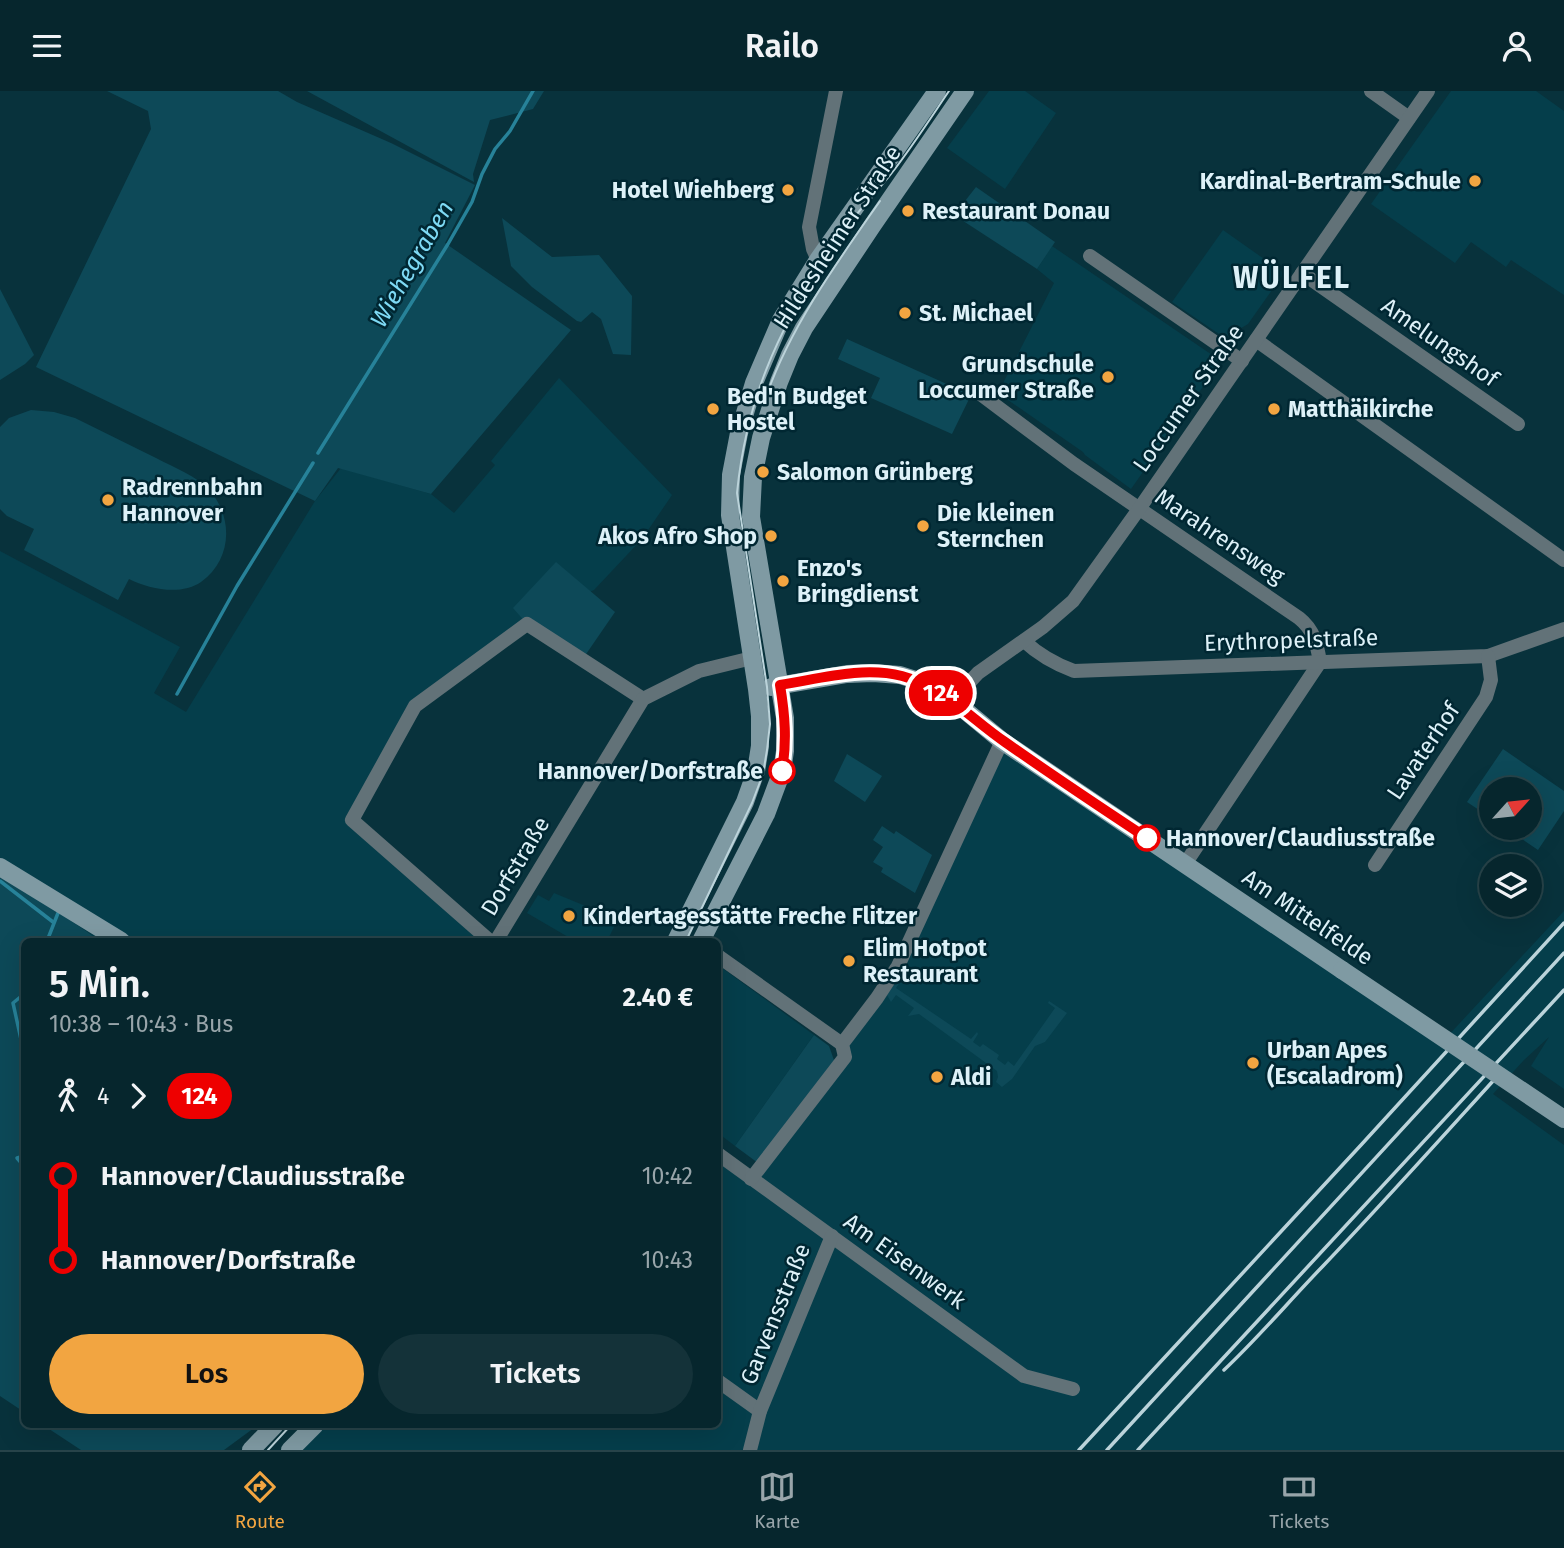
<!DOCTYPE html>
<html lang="de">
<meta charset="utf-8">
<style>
body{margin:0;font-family:"Fira Sans",sans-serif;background:#143239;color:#f1f3f6;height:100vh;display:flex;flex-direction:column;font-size:26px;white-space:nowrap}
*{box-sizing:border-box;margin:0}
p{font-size:23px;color:#98a5aa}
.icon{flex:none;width:38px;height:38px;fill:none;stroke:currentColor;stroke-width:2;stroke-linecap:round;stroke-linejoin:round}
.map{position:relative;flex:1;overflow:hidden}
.drawer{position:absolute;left:21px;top:847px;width:700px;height:490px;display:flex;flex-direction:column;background:#06262d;border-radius:10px;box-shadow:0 7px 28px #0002,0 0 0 2px #274349}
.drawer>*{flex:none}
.badge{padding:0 14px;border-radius:23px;font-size:24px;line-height:46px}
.needle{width:46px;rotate:63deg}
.fabs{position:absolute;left:1479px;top:686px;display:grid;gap:14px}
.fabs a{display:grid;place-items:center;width:63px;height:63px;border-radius:50%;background:#06262d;box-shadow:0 7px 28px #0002,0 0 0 2px #274349;font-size:35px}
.map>.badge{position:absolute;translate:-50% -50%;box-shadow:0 0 0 4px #fff}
.legs{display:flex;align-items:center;gap:10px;height:77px;padding:0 28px;font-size:23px}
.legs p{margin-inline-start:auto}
.overview{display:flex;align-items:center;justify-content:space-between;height:119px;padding:0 28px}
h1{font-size:38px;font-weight:600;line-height:52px}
.button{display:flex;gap:14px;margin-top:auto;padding:14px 28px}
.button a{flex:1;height:80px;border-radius:42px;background:#f2a541;color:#111;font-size:28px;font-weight:600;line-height:80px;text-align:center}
.button a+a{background:#143239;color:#f1f3f6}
ul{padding:0 28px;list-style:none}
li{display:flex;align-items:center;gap:24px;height:84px;font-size:26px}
li i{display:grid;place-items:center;width:10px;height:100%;margin:0 9px;background:currentColor}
li i::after{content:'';width:18px;height:18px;margin:-9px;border:5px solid;border-radius:50%;background:#06262d}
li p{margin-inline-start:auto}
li:first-child i{background:linear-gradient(#0000 50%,currentColor 0)}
li:last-child i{background:linear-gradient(currentColor 50%,#0000 0)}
header{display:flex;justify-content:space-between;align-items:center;height:91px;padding:0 28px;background:#06262d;font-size:32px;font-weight:600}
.tab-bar{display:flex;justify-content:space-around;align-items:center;height:98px;border-top:2px solid #274349;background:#06262d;font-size:19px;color:#98a5aa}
.tab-bar a{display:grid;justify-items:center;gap:4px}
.tab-bar .active{color:#f2a541}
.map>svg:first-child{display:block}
.built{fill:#053e4b}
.green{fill:#0d4958}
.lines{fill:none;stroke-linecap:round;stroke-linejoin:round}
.stream{stroke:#278299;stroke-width:3.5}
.street{stroke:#627278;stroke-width:14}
.secondary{stroke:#7f9aa3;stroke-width:18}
.tram{stroke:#bbd3da;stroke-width:2}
.rail{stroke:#bbd3da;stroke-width:3.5}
.secondary-bridge{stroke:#7f9aa3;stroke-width:18}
.line-1-casing{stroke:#fff;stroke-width:16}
.line-1{stroke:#e00;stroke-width:10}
.poi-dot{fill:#f2a541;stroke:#002732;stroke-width:2.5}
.stop-1-dot{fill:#fff;stroke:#e00;stroke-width:3.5}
.labels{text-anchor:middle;stroke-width:5;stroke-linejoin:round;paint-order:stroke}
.poi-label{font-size:23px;font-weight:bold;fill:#ddf1f8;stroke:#002732;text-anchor:start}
.street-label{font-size:23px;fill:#ddf1f8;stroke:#002732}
.stop-label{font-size:23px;font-weight:bold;fill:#ddf1f8;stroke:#002732;text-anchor:end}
.water-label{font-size:24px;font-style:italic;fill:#7edaf5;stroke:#002732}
.district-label{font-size:30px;font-weight:bold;letter-spacing:2px;fill:#ddf1f8;stroke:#002732}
</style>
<header><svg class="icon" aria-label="menu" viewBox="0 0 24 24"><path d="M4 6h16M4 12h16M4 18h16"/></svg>Railo<svg class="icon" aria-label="person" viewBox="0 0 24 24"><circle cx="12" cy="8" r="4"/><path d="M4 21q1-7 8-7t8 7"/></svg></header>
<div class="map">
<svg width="1564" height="1359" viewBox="0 0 1564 1359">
<rect width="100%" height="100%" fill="#08323c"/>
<g class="built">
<polygon points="989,0 1025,0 1056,22 1005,98 947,57"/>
<polygon points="1451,0 1536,0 1564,20 1564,204 1511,169 1506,176 1471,151 1455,172 1371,113"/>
<polygon points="1223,139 1284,182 1248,233 1226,246 1219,243 1172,211"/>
<polygon points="1052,155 1221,270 1131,398 1085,364 1083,361 998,302 1054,192 1037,178"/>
<polygon points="559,287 672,404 642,448 594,499 524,531 413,612 351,724 495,850 99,850 86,840 28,801 0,769 0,460 180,556 154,602 186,621 315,410 341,377 431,403 454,422 495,374 491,370"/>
<polygon points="1002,650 1445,948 1564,820 1564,998 1531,975 1549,946 1524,969 1493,1003 1564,1054 1564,1359 293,1359 318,1334 718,1334 718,1063 750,1087 845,966 842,953 876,907"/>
<polygon points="554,802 600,821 617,830 607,850 575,850 527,822 538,804 549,810"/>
<polygon points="718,874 814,944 735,1055 718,1042"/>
</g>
<g class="green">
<polygon points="107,0 278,0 297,11 391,52 475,94 445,152 571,239 431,403 338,377 315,410 36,276 151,38 148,20"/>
<polygon points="307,0 544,0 533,18 490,29 473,83 474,91"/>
<polygon points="976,96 1055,151 1037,178 954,124"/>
<polygon points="502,127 552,166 599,164 632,205 631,264 613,263 601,228 592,221 581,231 577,230 532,196 511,175"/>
<polygon points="0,198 34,264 25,273 0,289"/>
<polygon points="847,248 971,304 952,343 871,307 880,287 838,268"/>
<path d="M31,319L54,321L75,327C102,340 129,354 156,367C175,377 197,385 211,401C234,429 231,470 201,491C181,505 149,498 129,488L118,509L24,459L34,438L7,425L0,418V336L9,327Z"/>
<polygon points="556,471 615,521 582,569 527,533 513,517"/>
<polygon points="1503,658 1564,700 1564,720 1538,759 1506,737 1530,737 1530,698 1491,698 1491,727 1467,711"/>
<polygon points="847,663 882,685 865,711 834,690"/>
<polygon points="882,735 894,743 896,740 932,764 915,802 881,781 883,777 873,771 883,756 873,749"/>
<polygon points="0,776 28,801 86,840 99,850 24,850 24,1321 0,1305"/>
<polygon points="903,881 906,882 896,897 971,948 977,941 978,943 973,951 980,956 983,953 999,964 997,968 1005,974 1008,970 1014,975 1055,917 1048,912 1049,910 1067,922 1045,951 1035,955 1012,988 1002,996 996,991 998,986 997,980 919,923 908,925 914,917 896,904 891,911 887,904"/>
<polygon points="814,944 829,955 835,972 758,1072 735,1055"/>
<polygon points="43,1334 258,1334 224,1359 81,1359"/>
</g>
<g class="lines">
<g class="stream">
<polyline points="318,362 448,153 472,111 482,83 495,58 510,40 533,0"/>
<polyline points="177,603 237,495 313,372"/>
<polyline points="0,790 53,831"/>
<polyline points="47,850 58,822"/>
<polyline points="24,903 13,912 24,962"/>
<polyline points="24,1065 17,1067 24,1075"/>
</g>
<g class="street">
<polyline points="1371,0 1409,27"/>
<polyline points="1090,165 1242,270"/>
<polyline points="818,169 813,158 809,136 836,0"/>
<polyline points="1302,182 1518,333"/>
<polyline points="1256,249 1564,469"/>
<path d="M972,299L979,302L1074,373L1299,527C1314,539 1317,553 1320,571L1185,773"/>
<path d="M1024,550C1039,564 1055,573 1074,580L1488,565L1564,538"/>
<polyline points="952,610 978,582 1043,536 1073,510 1139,418 1428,0"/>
<polyline points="1375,774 1486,606 1491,589 1488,565"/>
<polyline points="490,850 352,729 415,615 527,533 643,608"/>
<polyline points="496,850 643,608 699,580 752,567"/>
<polyline points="718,865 842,953"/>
<polyline points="718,1063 1024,1285 1073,1298"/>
<polyline points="751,1088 845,966 842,953 877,907 898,875 1002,650"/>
<polyline points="718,1290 760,1320"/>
<polyline points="750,1359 760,1320 832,1145"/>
</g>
<g class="secondary">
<polyline points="771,596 847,583 873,582 900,584 922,591 949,606 1002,650 1342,879"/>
<polyline points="0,776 121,850"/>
<polyline points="676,850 745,711 756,680 760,655 760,625 757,598 730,424 731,384 739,342 754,292 781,229 818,169 937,0"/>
<polyline points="701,850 766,723 782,680 785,660 785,627 751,426 753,386 761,347 779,291 790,264 804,237 872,135 965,0"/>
<polyline points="251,1359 275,1334"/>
<polyline points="290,1359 315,1334"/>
</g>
<g class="tram">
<path d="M767,303C792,233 838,170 880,110"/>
<path d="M686,850L752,712L763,683L767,659L770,633L767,596L737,402C746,312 776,242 826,167C836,152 845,136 857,123C868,109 880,97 891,83C912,56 930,28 949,0"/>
<polyline points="268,1359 291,1334"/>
</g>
<g class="rail">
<path d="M1224,1279C1259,1246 1290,1209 1323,1175C1384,1111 1443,1045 1503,979"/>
<polyline points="1079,1359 1361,1054 1564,832"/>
<polyline points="1107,1359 1564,862"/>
<polyline points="1138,1359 1564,899"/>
</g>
<polyline class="secondary-bridge" points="1342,879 1564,1028"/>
</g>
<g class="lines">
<defs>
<path id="line-1" d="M782,680C787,650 785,624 780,594C819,588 862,575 902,585C944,596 971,628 1005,651C1052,684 1100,716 1147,747"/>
</defs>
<use href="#line-1" class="line-1-casing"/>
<use href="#line-1" class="line-1"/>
</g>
<g class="poi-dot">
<circle cx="1475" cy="90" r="7"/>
<circle cx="788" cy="99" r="7"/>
<circle cx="908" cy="120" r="7"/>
<circle cx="905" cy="222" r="7"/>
<circle cx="1108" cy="286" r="7"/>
<circle cx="713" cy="318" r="7"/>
<circle cx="1274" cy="318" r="7"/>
<circle cx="763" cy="381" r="7"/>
<circle cx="108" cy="409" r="7"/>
<circle cx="923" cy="435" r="7"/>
<circle cx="771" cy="445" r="7"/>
<circle cx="783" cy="490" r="7"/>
<circle cx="569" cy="825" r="7"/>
<circle cx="849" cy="870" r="7"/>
<circle cx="1253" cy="972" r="7"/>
<circle cx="937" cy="986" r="7"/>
</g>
<g class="stop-1-dot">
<circle cx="782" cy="680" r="12"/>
<circle cx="1147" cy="747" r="12"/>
</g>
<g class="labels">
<g class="poi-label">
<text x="1461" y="98" text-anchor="end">Kardinal-Bertram-Schule</text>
<text x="774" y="107" text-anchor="end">Hotel Wiehberg</text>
<text x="922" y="128">Restaurant Donau</text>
<text x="919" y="230">St. Michael</text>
<text x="1094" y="281" text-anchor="end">Grundschule<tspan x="1094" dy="26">Loccumer Straße</tspan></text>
<text x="727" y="313">Bed'n Budget<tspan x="727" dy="26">Hostel</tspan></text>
<text x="1288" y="326">Matthäikirche</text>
<text x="777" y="389">Salomon Grünberg</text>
<text x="122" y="404">Radrennbahn<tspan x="122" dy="26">Hannover</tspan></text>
<text x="937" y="430">Die kleinen<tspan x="937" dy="26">Sternchen</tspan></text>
<text x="757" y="453" text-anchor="end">Akos Afro Shop</text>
<text x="797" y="485">Enzo's<tspan x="797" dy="26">Bringdienst</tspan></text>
<text x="583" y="833">Kindertagesstätte Freche Flitzer</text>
<text x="863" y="865">Elim Hotpot<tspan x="863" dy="26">Restaurant</tspan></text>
<text x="1267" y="967">Urban Apes<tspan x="1267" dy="26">(Escaladrom)</tspan></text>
<text x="951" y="994">Aldi</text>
</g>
<g class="street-label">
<text transform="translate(837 146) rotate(-57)" y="8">Hildesheimer Straße</text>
<text transform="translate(1440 251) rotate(35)" y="8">Amelungshof</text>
<text transform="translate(1188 307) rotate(-55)" y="8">Loccumer Straße</text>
<text transform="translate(1220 445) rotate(34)" y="8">Marahrensweg</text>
<text transform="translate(1291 549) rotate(-2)" y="8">Erythropelstraße</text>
<text transform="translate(1423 660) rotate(-56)" y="8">Lavaterhof</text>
<text transform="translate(515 775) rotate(-59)" y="8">Dorfstraße</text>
<text transform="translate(1308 826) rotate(34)" y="8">Am Mittelfelde</text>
<text transform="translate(905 1170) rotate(36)" y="8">Am Eisenwerk</text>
<text transform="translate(775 1223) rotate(-68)" y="8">Garvensstraße</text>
</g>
<g class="stop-label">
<text x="763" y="688">Hannover/Dorfstraße</text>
<text x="1166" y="755" text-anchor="start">Hannover/Claudiusstraße</text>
</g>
<g class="water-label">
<text transform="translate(412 173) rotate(-60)" y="8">Wiehegraben</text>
</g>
<g class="district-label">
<text x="1292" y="197">WÜLFEL</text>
</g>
</g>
</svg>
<div class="fabs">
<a><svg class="needle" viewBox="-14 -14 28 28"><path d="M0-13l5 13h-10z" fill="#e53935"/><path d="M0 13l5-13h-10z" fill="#98a5aa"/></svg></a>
<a><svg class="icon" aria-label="layers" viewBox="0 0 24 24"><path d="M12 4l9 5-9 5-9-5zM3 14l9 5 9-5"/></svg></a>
</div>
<b class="badge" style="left:941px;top:602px;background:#e00;color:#fff">124</b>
<section class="drawer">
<div class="overview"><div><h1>5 Min.</h1><p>10:38 – 10:43 · Bus</p></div><b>2.40 €</b></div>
<div class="legs"><svg class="icon" aria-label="walk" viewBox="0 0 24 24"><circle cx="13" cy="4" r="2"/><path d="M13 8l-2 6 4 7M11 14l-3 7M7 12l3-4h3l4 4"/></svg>4<svg class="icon" aria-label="forward" viewBox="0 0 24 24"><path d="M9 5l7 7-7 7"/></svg><b class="badge" style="background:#e00;color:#fff">124</b></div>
<ul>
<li><i style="color:#e00"></i><b>Hannover/Claudiusstraße</b><p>10:42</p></li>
<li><i style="color:#e00"></i><b>Hannover/Dorfstraße</b><p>10:43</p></li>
</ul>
<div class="button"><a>Los</a><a>Tickets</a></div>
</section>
</div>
<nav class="tab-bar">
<a class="active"><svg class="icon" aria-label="directions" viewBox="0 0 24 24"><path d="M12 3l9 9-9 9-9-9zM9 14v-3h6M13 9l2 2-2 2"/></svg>Route</a>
<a><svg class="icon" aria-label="map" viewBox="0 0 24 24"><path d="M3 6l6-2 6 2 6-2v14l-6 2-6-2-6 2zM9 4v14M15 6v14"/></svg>Karte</a>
<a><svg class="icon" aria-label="tickets" viewBox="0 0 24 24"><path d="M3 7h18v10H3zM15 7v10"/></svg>Tickets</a>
</nav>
